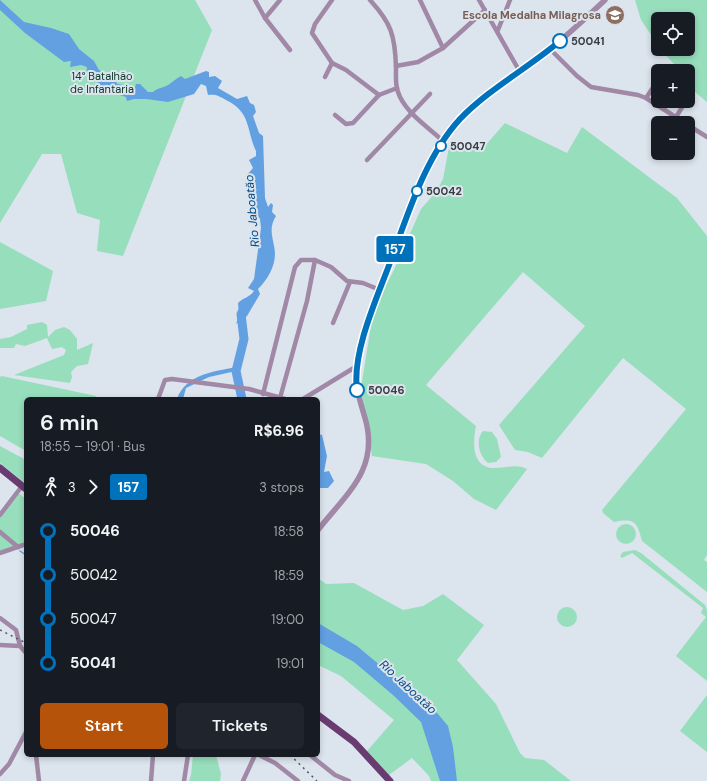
<!DOCTYPE html>
<meta charset="utf-8">
<style>
body{margin:0;font-family:"DM Sans",sans-serif;background:#20242c;color:#f1f3f6;height:100vh;display:flex;flex-direction:column;font-size:15px;white-space:nowrap}
*{box-sizing:border-box;margin:0}
p{font-size:13px;color:#9ea1a6}
.icon{flex:none;width:22px;height:22px;fill:none;stroke:currentColor;stroke-width:2;stroke-linecap:round;stroke-linejoin:round}
.map{position:relative;flex:1;overflow:hidden}
.details{position:absolute;left:24px;top:397px;width:296px;height:360px;display:flex;flex-direction:column;background:#171b24;border-radius:6px;box-shadow:0 2px 6px #0003}
.details>*{flex:none}
.badge{padding:0 8px;border-radius:3px;font-size:14px;line-height:26px}
.tools{position:absolute;left:651px;top:12px;display:grid;gap:8px}
.tools a{display:grid;place-items:center;width:44px;height:44px;border-radius:6px;background:#171b24;box-shadow:0 2px 6px #0003;font-size:20px}
.map>.badge{position:absolute;translate:-50% -50%;box-shadow:0 0 0 2px #fff}
.legs{display:flex;align-items:center;gap:6px;height:44px;padding:0 16px;font-size:13px}
.legs p{margin-inline-start:auto}
.summary{display:flex;align-items:center;justify-content:space-between;height:68px;padding:0 16px}
h1{font-size:22px;font-weight:600;line-height:30px}
.primary-button{display:flex;gap:8px;margin-top:auto;padding:8px 16px}
.primary-button a{flex:1;height:46px;border-radius:6px;background:#b45309;color:#fff;font-size:16px;font-weight:600;line-height:46px;text-align:center}
.primary-button a+a{background:#20242c;color:#f1f3f6}
ul{padding:0 16px;list-style:none}
li{display:flex;align-items:center;gap:14px;height:44px;font-size:15px}
li i{display:grid;place-items:center;width:6px;height:100%;margin:0 5px;background:currentColor}
li i::after{content:'';width:10px;height:10px;margin:-5px;border:3px solid;border-radius:50%;background:#171b24}
li p{margin-inline-start:auto}
li:first-child i{background:linear-gradient(#0000 50%,currentColor 0)}
li:last-child i{background:linear-gradient(currentColor 50%,#0000 0)}
.map>svg:first-child{display:block}
.green{fill:#97debc}
.water{fill:#62a0e2}
.lines{fill:none;stroke-linecap:round;stroke-linejoin:round}
.stream{stroke:#62a0e2;stroke-width:1.5}
.river{stroke:#62a0e2;stroke-width:9}
.minor{stroke:#a188a6;stroke-width:4.5}
.tertiary{stroke:#a188a6;stroke-width:5.5}
.primary{stroke:#683c71;stroke-width:7}
.rail{stroke:#51565a;stroke-width:1.5;stroke-dasharray:2 4;stroke-linecap:butt}
.line-1-casing{stroke:#fff;stroke-width:9}
.line-1{stroke:#0072bc;stroke-width:6}
.stop-1-dot{fill:#fff;stroke:#0072bc;stroke-width:2}
.labels{text-anchor:middle;stroke-width:4;stroke-linejoin:round;paint-order:stroke}
.education-label{font-size:11px;font-weight:bold;fill:#785e54;stroke:#dce4ed;text-anchor:end}
.stop-label{font-size:11px;font-weight:bold;fill:#3a3e41;stroke:#dce4ed;text-anchor:start}
.park-label{font-size:11px;fill:#093726;stroke:#dce4ed}
.water-label{font-size:12px;font-style:italic;fill:#004984;stroke:#dce4ed}
</style>
<div class="map">
<svg width="707" height="781" viewBox="0 0 707 781">
<rect width="100%" height="100%" fill="#dce4ed"/>
<g class="green">
<polygon points="0,0 195,0 212,30 123,256 97,251 100,220 77,213 61,154 42,154 0,223"/>
<polygon points="635,0 707,0 707,102 688,86 688,71 669,71 674,64 660,49 688,49 688,19 658,19 658,45 641,20"/>
<path d="M505,123L567,153L582,127L677,198L707,236V555L704,560L707,562V592L642,541C637,522 635,518 614,522L603,513L602,510L686,409L623,358L542,458L528,452L515,450L499,425L585,326L523,272L426,385L476,426C473,441 471,466 492,468C504,469 515,463 527,469L496,510L474,499L453,481L426,464L372,456L361,388L374,307L393,272L421,209L436,192L443,179L450,142L484,147Z"/>
<polygon points="0,242 53,271 46,301 0,309"/>
<polygon points="42,322 47,325 48,337 55,330 64,327 70,330 77,339 77,350 93,343 88,364 77,366 71,372 72,377 70,383 14,375 64,355 66,350 62,347 52,349 47,338 25,346 16,344 14,348 0,348 0,339 11,337 27,329 27,325"/>
<polygon points="2,376 96,396 95,399 26,399 26,451 0,436 0,377"/>
<path d="M483,431L492,432L497,439L501,457L496,462L488,463C479,456 475,440 483,431Z"/>
<polygon points="0,446 26,460 26,484 0,463"/>
<polygon points="17,492 26,499 26,541 0,552 0,514"/>
<circle cx="626" cy="534" r="10"/>
<polygon points="635,550 641,553 705,605 707,610 707,681 676,656 706,617 701,613 703,608 632,553 622,558 620,556 623,552"/>
<polygon points="318,578 326,584 354,583 403,610 423,606 443,594 484,625 457,660 496,704 520,753 525,758 544,760 571,781 431,781 429,776 412,758 389,775 367,751 394,720 341,676 318,665"/>
<circle cx="567" cy="617" r="10"/>
<polygon points="707,695 707,752 680,731"/>
<polygon points="193,755 216,755 221,774 220,781 189,781 191,775"/>
</g>
<g class="water">
<path d="M0,0L24,22L51,28L69,34L79,49L94,61L99,70L114,77L117,84L123,85L126,88L135,87L136,84H140L148,92H153C157,88 163,88 168,85C173,82 175,79 181,76L185,79L206,71L209,72V77L215,76L222,81L218,88L237,99L247,96L250,103L254,105L256,112L253,116L259,133L263,136L265,198L268,207L271,203L273,205L272,212L276,216C269,227 272,235 274,246C278,262 269,278 258,289L260,294L247,316L236,324L239,316L238,303C243,298 250,297 254,291L248,288L254,279L261,228L260,219L250,205L251,192L246,186L247,175L253,168L249,160L256,156V151C246,129 251,112 226,100C219,96 216,94 208,95L206,86L201,84L194,94L168,102L146,99H134L127,101L126,97L98,88L97,75H86L87,67L81,65L70,67L71,61L64,62L25,33L0,10Z"/>
<path d="M236,367V371L209,377L186,388L183,399H177C186,374 213,372 236,367Z"/>
<polygon points="318,434 322,435 327,456 324,472 329,471 334,481 328,488 318,488"/>
<polygon points="318,623 357,646 438,714 448,726 453,747 457,781 440,781 421,722 393,695 354,662 318,642"/>
</g>
<g class="lines">
<polyline class="stream" points="20,551 26,555"/>
<polyline class="river" points="242,399 236,371 244,339 241,314 244,309"/>
<g class="minor">
<polyline points="255,0 265,18 290,50"/>
<polyline points="332,0 315,24 312,33 332,63 346,70 379,95"/>
<path d="M370,0C391,23 395,35 396,67C396,78 395,87 400,97C409,115 429,128 443,141"/>
<polyline points="479,0 520,72"/>
<polyline points="265,18 280,0"/>
<polyline points="498,30 510,0"/>
<polyline points="443,48 485,10"/>
<polyline points="550,49 577,76 591,87 638,95 646,98 685,123"/>
<polyline points="396,66 418,62 443,48 420,0"/>
<polyline points="665,71 666,70"/>
<polyline points="325,77 332,63"/>
<polyline points="646,98 658,80"/>
<polyline points="335,115 346,124 353,123 379,95 397,88"/>
<polyline points="676,117 686,101"/>
<polyline points="688,125 707,137"/>
<polyline points="367,160 430,94"/>
<polyline points="315,260 331,267 347,281 363,283 380,290"/>
<polyline points="333,323 350,282"/>
<polyline points="263,394 295,267 301,260 315,260 307,301 280,398"/>
<polyline points="158,399 165,380 172,379 249,389 285,399"/>
<polyline points="303,399 357,366"/>
<polyline points="0,515 22,486"/>
<polyline points="0,532 18,547"/>
<polyline points="0,553 26,544"/>
<polyline points="0,618 16,630 20,646"/>
<polyline points="0,645 20,646 26,653"/>
<polyline points="36,755 39,781"/>
<polyline points="259,755 275,763 298,781"/>
<polyline points="310,755 335,775 349,781"/>
<polyline points="0,774 9,764 26,732"/>
<polyline points="151,781 153,755"/>
<polyline points="184,781 188,755"/>
<polyline points="243,781 255,755"/>
</g>
<path class="tertiary" d="M318,530C346,494 380,469 365,418C359,398 353,380 358,359C368,321 382,285 395,249C410,208 430,150 461,118C488,92 521,73 550,49C569,34 587,17 605,0"/>
<g class="primary">
<polyline points="0,468 26,489"/>
<polyline points="318,715 354,742 390,781"/>
</g>
<g class="rail">
<polyline points="0,630 26,643"/>
<polyline points="290,755 317,781"/>
</g>
</g>
<g class="lines">
<defs>
<path id="line-1" d="M357,390C352,354 375,302 388,268C406,220 424,158 460,119C489,89 528,68 560,41"/>
</defs>
<use href="#line-1" class="line-1-casing"/>
<use href="#line-1" class="line-1"/>
</g>
<defs>
<symbol id="school-disc" viewBox="-11 -11 22 22"><circle r="9.5" fill="#8d6e63" stroke="#dce4ed"/><path d="M0-5L7-2L0 1L-7-2ZM-4 1L0 2.5L4 1V4Q0 6-4 4Z" fill="#fff"/></symbol>
</defs>
<g fill-rule="evenodd">
<use href="#school-disc" x="604" y="4" width="22" height="22"/>
</g>
<g class="stop-1-dot">
<circle cx="560" cy="41" r="7"/>
<circle cx="441" cy="146" r="5"/>
<circle cx="417" cy="191" r="5"/>
<circle cx="357" cy="390" r="7"/>
</g>
<g class="labels">
<g class="education-label">
<text x="601" y="19">Escola Medalha Milagrosa</text>
</g>
<g class="stop-label">
<text x="571" y="45">50041</text>
<text x="450" y="150">50047</text>
<text x="426" y="195">50042</text>
<text x="368" y="394">50046</text>
</g>
<g class="park-label">
<text x="102" y="80">14° Batalhão<tspan x="102" dy="13">de Infantaria</tspan></text>
</g>
<g class="water-label">
<text transform="translate(252 211) rotate(-95)" y="4">Rio Jaboatão</text>
<text transform="translate(408 687) rotate(43)" y="4">Rio Jaboatão</text>
</g>
</g>
</svg>
<div class="tools">
<a><svg class="icon" aria-label="locate" viewBox="0 0 24 24"><circle cx="12" cy="12" r="6"/><path d="M12 2v4M12 18v4M2 12h4M18 12h4"/></svg></a>
<a>+</a>
<a>−</a>
</div>
<b class="badge" style="left:395px;top:249px;background:#0072bc;color:#fff">157</b>
<section class="details">
<div class="summary"><div><h1>6 min</h1><p>18:55 – 19:01 · Bus</p></div><b>R$6.96</b></div>
<div class="legs"><svg class="icon" aria-label="walk" viewBox="0 0 24 24"><circle cx="13" cy="4" r="2"/><path d="M13 8l-2 6 4 7M11 14l-3 7M7 12l3-4h3l4 4"/></svg>3<svg class="icon" aria-label="forward" viewBox="0 0 24 24"><path d="M9 5l7 7-7 7"/></svg><b class="badge" style="background:#0072bc;color:#fff">157</b><p>3 stops</p></div>
<ul>
<li><i style="color:#0072bc"></i><b>50046</b><p>18:58</p></li>
<li><i style="color:#0072bc"></i><span>50042</span><p>18:59</p></li>
<li><i style="color:#0072bc"></i><span>50047</span><p>19:00</p></li>
<li><i style="color:#0072bc"></i><b>50041</b><p>19:01</p></li>
</ul>
<div class="primary-button"><a>Start</a><a>Tickets</a></div>
</section>
</div>
